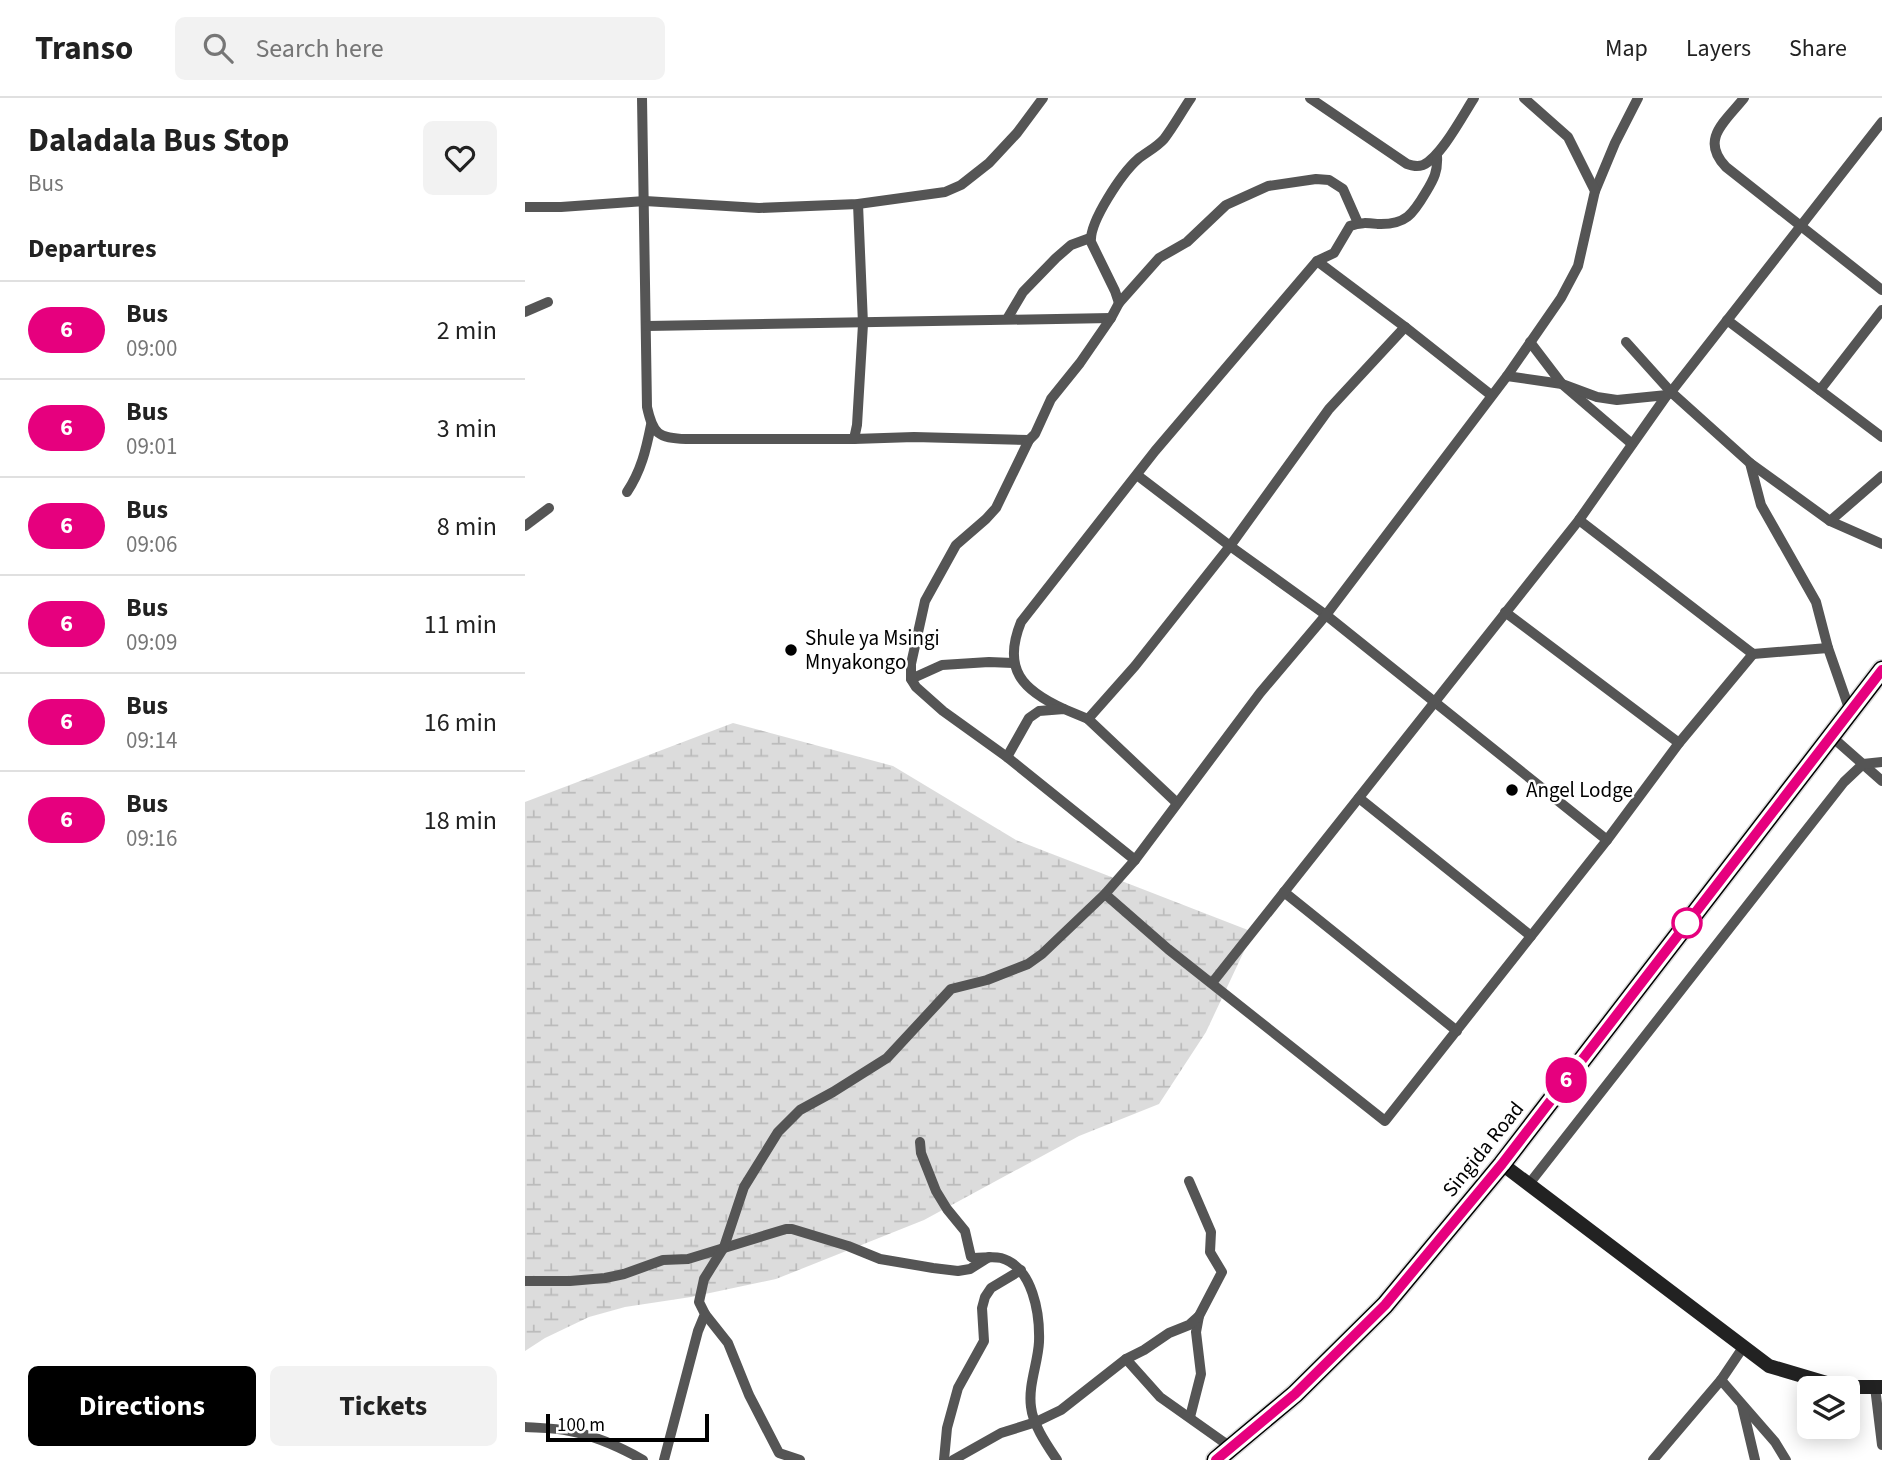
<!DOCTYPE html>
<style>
body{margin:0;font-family:"Source Sans 3",sans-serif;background:#f2f2f2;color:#222;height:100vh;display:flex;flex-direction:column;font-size:26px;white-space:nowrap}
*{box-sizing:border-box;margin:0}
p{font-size:23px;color:#767676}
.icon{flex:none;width:38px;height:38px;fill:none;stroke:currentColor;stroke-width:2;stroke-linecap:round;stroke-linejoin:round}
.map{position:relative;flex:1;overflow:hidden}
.details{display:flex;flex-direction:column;background:#fff;width:525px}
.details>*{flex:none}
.badge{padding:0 14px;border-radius:23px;font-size:24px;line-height:46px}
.buttons{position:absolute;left:1272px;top:1278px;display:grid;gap:14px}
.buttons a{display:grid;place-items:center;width:63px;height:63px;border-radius:10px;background:#fff;box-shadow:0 4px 18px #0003;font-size:35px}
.scale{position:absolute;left:21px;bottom:18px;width:163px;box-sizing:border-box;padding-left:7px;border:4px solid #000;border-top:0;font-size:19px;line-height:24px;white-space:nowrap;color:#000;-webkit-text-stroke:5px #fff;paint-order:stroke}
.map>.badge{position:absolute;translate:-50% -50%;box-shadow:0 0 0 4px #fff}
h2{padding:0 28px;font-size:26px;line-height:63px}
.round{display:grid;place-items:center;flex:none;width:74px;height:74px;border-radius:10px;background:#f2f2f2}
.summary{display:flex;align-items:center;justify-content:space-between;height:119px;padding:0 28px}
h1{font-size:33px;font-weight:700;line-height:52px}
.primary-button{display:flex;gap:14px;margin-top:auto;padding:14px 28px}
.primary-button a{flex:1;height:80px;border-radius:10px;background:#000;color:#fff;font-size:28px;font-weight:700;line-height:80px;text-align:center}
.primary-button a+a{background:#f2f2f2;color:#222}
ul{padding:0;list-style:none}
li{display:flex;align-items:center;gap:21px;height:98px;padding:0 28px;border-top:2px solid #e0e0e0}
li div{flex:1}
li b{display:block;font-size:26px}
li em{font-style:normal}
li .badge{min-width:77px;font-weight:700;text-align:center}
header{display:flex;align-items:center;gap:42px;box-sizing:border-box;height:98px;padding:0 35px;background:#fff;border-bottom:2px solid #e0e0e0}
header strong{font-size:33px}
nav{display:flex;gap:38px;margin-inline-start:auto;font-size:24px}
.search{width:490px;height:63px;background:#f2f2f2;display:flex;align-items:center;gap:18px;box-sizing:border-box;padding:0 24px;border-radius:10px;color:#767676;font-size:26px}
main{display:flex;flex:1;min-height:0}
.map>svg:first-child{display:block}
.wetland{fill:url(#wetland-marsh)}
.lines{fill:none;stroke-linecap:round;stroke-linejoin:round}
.highway-casing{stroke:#dbdbdb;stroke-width:22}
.street{stroke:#555;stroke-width:10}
.secondary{stroke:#222;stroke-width:14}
.highway{stroke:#000;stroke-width:19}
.line-casing{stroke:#fff;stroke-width:16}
.line{stroke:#e6007e;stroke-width:10}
.poi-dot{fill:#000;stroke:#fff;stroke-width:2.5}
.stop-dot{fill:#fff;stroke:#e6007e;stroke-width:3.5}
.labels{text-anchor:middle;stroke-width:5;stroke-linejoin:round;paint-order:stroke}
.poi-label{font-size:21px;fill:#000;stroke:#fff;text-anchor:start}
.street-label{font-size:21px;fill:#000;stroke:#fff}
</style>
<header>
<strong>Transo</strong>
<div class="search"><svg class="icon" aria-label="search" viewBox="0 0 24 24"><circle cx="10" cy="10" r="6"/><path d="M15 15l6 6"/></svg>Search here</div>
<nav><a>Map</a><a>Layers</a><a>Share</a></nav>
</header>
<main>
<section class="details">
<div class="summary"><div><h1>Daladala Bus Stop</h1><p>Bus</p></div><a class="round"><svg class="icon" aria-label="heart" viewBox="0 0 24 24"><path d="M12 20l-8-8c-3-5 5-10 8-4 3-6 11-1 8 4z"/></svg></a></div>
<h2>Departures</h2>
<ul>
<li><span class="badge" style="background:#e6007e;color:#fff">6</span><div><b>Bus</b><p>09:00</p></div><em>2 min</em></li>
<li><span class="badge" style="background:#e6007e;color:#fff">6</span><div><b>Bus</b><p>09:01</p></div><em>3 min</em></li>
<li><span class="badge" style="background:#e6007e;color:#fff">6</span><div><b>Bus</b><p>09:06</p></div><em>8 min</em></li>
<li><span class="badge" style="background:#e6007e;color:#fff">6</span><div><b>Bus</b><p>09:09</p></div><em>11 min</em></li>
<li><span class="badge" style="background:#e6007e;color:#fff">6</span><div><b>Bus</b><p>09:14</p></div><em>16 min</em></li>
<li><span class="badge" style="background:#e6007e;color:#fff">6</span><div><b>Bus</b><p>09:16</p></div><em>18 min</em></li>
</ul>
<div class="primary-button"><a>Directions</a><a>Tickets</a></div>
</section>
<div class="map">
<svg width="1357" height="1362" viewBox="0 0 1357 1362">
<defs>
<pattern id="wetland-marsh" width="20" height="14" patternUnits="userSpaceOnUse" patternTransform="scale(1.75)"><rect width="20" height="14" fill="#dcdcdc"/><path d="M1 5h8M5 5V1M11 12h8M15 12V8" fill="none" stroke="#bbb"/></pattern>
</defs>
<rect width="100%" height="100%" fill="#fff"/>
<polygon class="wetland" points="208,625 368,668 491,742 728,834 681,934 634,1006 554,1038 399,1122 251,1181 166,1199 100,1209 64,1219 20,1240 0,1253 0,704"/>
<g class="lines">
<defs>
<polyline id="highway" points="691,1362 770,1296 860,1207 977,1066 1357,572"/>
</defs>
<use href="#highway" class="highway-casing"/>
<g class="street">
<path d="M117,0L122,309C128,336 133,340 161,341H329L389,339L504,342"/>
<path d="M785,0L882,66C888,68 892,69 898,67C916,59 938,17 949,0"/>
<path d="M1219,0C1201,23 1174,41 1201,69L1357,192"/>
<polyline points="1070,93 1090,45 1113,0"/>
<polyline points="0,109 36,109 120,103 234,110 333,106 420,94 436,87 464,65 492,35 518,0"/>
<polyline points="792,163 880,229 966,297"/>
<path d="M594,205L590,193L566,144C564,124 597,75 613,61C622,54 632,49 639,41C649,28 657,13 666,0"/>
<polyline points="0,214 23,204"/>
<polyline points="482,221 498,194 531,160 546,147 565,140"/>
<polyline points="1202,222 1357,339"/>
<polyline points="122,228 586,220"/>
<polyline points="1005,244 1037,286 1107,346"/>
<polyline points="1101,244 1146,294 1225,365 1236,407 1291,504 1303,550 1325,613"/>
<polyline points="982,278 1037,286 1072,299 1092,302 1142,297"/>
<polyline points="1295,292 1357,212"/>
<polyline points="329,341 332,327 338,226 333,106"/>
<polyline points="1225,365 1305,423 1357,446"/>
<polyline points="612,377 705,448 801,517 1082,742"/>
<path d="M102,394C116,373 121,352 126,327"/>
<polyline points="1054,422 1228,556 1303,550"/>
<polyline points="1305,423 1357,378"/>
<polyline points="0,428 24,410"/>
<polyline points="980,514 1154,645"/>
<polyline points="386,581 417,567 464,564 488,565"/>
<path d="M539,611C497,592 477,571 496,524L630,353L792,163L809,155L825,128C835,124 843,125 853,126C881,127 888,116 901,94C909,81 913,73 912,58"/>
<polyline points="563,621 610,568 705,448 804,311 880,229"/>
<polyline points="1306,638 1357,683"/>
<polyline points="482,659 504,620 514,613 539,611 563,621 652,705"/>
<polyline points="834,700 1006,838"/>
<polyline points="610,762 482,659 418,613 391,589 386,581 386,566 400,503 431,447 461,421 471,410 504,342 510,336 526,301 555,265 586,220 594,205 634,160 662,144 701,107 743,88 791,81 804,82 818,91 833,125"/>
<polyline points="759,794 932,933"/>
<polyline points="580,796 643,851 860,1023 1082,742 1154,645 1228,556"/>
<polyline points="687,885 1054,422 1142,297 1146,294 1357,24"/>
<path d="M395,1044L396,1055L411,1093L422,1111L440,1133L446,1159L449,1160C458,1160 468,1158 476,1160C508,1169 515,1216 514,1244C513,1265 503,1287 506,1309C508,1327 522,1347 532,1362"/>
<polyline points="664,1083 686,1134 685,1154 697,1174 674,1218 671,1234 676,1276 665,1319"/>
<polyline points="1004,1086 1319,684 1338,666 1357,664"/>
<polyline points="0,1183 45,1183 80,1180 99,1176 138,1162 163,1161 261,1131 267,1131 323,1148 355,1161 408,1170 433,1173 445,1171 464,1159"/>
<polyline points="180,1216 203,1245 224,1297 254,1355 275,1362"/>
<polyline points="601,1261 635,1299 707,1350"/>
<polyline points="1196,1282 1250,1344 1261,1362"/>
<polyline points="1350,1289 1357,1347"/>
<polyline points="1217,1307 1230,1362"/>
<path d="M0,1329C15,1330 30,1330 45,1333C71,1338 95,1349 118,1362"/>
<polyline points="139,1362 173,1233 180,1216 174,1204 179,1181 199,1149 219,1089 253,1034 275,1012 308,994 362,960 426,891 462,882 503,866 517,856 580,796 610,762 735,595 801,517 982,278 1036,200 1053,168 1070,93 1043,39 999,0"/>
<polyline points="419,1362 422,1330 433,1290 459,1243 457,1210 460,1199 466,1190 496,1172"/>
<polyline points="428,1362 476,1335 511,1324 536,1312 601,1261 619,1252 644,1235 664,1227 674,1218"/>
<polyline points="1128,1362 1196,1282 1219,1248"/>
</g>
<polyline class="secondary" points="977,1066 1244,1268 1315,1289 1357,1289"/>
<use href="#highway" class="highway"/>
</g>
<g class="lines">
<defs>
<polyline id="line" points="691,1362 770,1296 860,1207 977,1066 1357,572"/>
</defs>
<use href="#line" class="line-casing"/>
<use href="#line" class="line"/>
</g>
<g class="poi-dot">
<circle cx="266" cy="552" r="7"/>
<circle cx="987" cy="692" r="7"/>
</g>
<circle class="stop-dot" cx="1162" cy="825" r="14"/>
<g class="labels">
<g class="poi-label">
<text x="280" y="547">Shule ya Msingi<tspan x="280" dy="24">Mnyakongo</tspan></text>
<text x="1001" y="699">Angel Lodge</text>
</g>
<g class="street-label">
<text transform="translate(958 1051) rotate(-51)" y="7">Singida Road</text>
</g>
</g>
</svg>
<div class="buttons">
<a><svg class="icon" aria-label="layers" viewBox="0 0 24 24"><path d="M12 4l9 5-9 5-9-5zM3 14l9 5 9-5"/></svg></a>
</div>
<div class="scale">100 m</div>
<b class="badge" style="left:1041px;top:982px;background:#e6007e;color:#fff">6</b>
</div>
</main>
